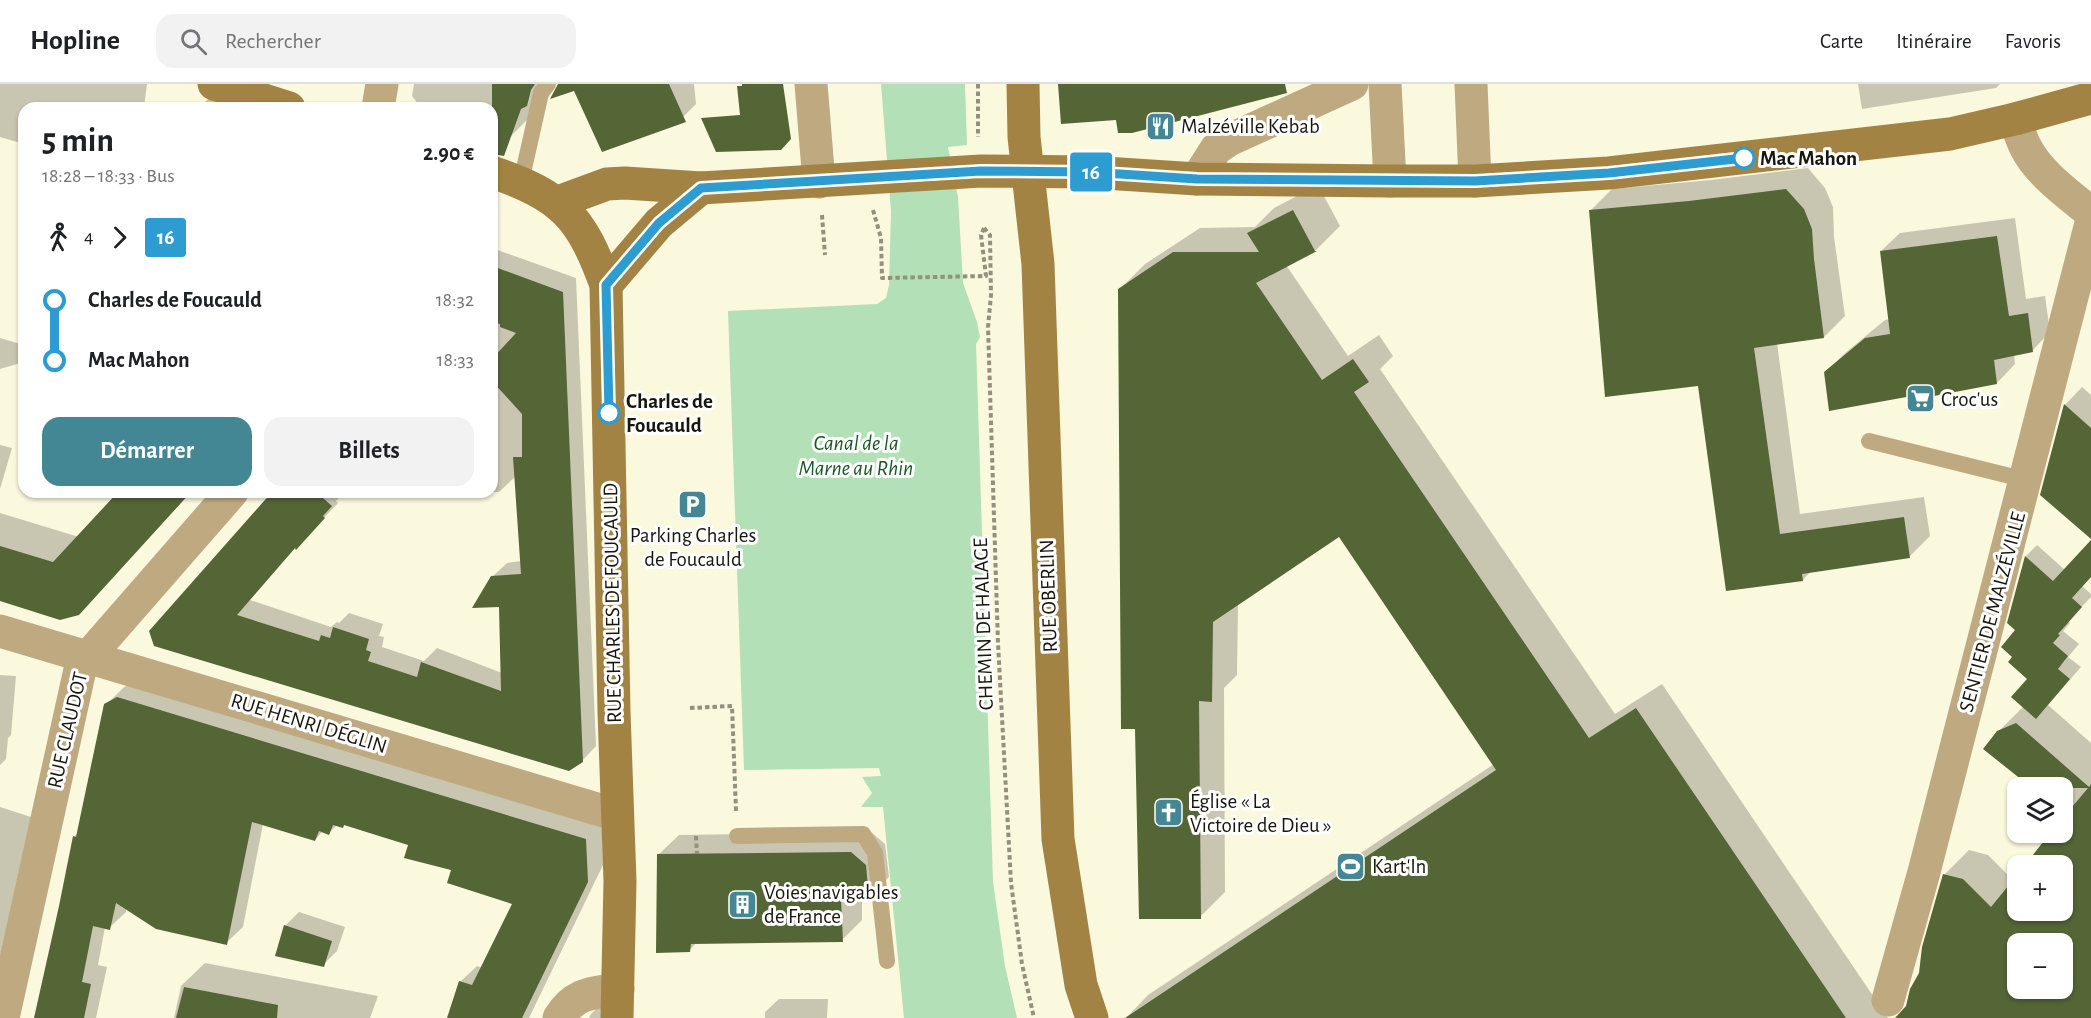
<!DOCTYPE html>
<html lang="fr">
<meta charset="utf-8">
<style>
body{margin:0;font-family:"Alegreya Sans",sans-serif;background:#f2f2f2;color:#202124;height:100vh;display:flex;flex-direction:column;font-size:22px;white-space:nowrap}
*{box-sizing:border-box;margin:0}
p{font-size:20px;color:#757577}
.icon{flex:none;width:33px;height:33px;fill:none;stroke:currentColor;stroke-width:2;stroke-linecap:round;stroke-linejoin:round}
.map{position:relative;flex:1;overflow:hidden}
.side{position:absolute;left:18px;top:18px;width:480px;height:396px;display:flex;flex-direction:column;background:#fff;border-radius:18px;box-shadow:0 2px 4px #0004}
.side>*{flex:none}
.badge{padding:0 12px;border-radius:4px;font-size:21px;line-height:39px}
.tools{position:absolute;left:2007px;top:693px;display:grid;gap:12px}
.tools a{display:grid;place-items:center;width:66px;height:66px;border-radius:12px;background:#fff;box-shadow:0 2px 4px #0004;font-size:30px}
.map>.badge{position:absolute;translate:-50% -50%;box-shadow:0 0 0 3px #fff}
.legs{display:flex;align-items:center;gap:9px;height:66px;padding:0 24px;font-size:20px}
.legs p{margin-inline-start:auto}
.overview{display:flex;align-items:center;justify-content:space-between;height:102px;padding:0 24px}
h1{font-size:33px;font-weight:600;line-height:45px}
.button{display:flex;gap:12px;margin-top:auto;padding:12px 24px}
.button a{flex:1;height:69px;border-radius:18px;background:#428793;color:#fff;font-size:24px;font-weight:600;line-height:69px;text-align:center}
.button a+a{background:#f2f2f2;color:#202124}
ul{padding:0 24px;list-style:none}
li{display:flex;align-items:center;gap:21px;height:60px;font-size:22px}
li i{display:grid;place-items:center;width:9px;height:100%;margin:0 8px;background:currentColor}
li i::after{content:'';width:15px;height:15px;margin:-8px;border:4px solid;border-radius:50%;background:#fff}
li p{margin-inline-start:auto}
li:first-child i{background:linear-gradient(#0000 50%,currentColor 0)}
li:last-child i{background:linear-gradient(currentColor 50%,#0000 0)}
header{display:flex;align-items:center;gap:36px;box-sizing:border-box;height:84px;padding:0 30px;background:#fff;border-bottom:2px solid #e0e0e0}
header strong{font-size:28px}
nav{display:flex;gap:33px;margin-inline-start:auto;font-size:21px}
.search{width:420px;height:54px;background:#f2f2f2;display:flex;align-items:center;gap:15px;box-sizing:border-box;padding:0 21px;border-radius:18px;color:#757577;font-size:22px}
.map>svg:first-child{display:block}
.water{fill:#b3e0b6}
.shadow{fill:#0003;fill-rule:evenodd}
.building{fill:#546536;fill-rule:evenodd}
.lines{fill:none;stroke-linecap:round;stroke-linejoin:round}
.path{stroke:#92917d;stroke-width:4;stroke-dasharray:4.5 3;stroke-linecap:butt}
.lane{stroke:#bfa981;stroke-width:16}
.street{stroke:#bfa981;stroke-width:33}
.secondary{stroke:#a38344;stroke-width:33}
.line-1-casing{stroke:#fff;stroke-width:14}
.line-1{stroke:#2c9cd1;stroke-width:9}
.stop-1-dot{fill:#fff;stroke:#2c9cd1;stroke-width:3}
.labels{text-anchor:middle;stroke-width:6;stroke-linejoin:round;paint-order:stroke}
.poi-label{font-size:21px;fill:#18170d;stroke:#fff;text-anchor:start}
.stop-label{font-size:21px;font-weight:bold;fill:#18170d;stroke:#fff;text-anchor:start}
.street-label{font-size:21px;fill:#18170d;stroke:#fff}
.water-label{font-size:22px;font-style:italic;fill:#195724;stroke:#fff}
</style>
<header>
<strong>Hopline</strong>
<div class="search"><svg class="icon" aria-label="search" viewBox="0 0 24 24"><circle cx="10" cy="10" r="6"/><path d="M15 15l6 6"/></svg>Rechercher</div>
<nav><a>Carte</a><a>Itinéraire</a><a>Favoris</a></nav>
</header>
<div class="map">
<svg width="2091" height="934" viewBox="0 0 2091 934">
<rect width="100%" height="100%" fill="#faf8dd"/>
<polygon class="water" points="881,0 965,0 967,61 948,63 958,113 963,199 977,238 980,253 976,260 993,798 1005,882 1017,934 904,934 883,723 861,723 872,709 862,693 881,692 879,684 744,686 728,227 877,220 886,214 889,201 891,127"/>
<g class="shadow">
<polygon points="0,0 147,0 144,24 24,24 24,60 0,53"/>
<polygon points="223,0 240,0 319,24 199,24"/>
<polygon points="414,0 547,0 529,34 509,54 492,49 492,24 421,24 412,12"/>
<polygon points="565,0 694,0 696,20 676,40 573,1"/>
<polygon points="1858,0 2000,0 1996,4 1862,25"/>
<polygon points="1808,84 1825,104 1833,123 1834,153 1845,232 1824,253 1777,259 1800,430 1924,413 1930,452 1909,473 1811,487 1803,496 1699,301 1591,126 1612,105 1711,96"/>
<polygon points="1318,101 1340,142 1316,166 1286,181 1348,272 1379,251 1393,272 1380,285 1615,630 1662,600 1888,934 1126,934 1148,911 1494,680 1339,450 1238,520 1237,591 1224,604 1225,808 1200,833 1136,644 1120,205 1145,180 1200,144 1255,143 1274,124"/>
<polygon points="2015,134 2026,215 2045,212 2050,248 2032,267 2014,270 2015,280 1997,299 1913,310 1826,288 1844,270 1885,236 1890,235 1881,167 1900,149"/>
<polygon points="492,164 576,194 596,662 582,677 155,561 274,408 344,408 336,417 338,419 296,463 250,516 331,543 337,538 339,539 349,529 383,540 379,552 384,553 382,563 424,577 437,564 502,589 501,521 492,493 507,479 521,477 516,392 499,408 490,408 492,408"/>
<polygon points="0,254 24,261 24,278 0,285"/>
<polygon points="2082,303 2091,311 2091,453 2042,411 2065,321"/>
<polygon points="0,361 12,364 0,405"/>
<polygon points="120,408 191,408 79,529 0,515 0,429 79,453"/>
<path d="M2037,461L2065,486L2091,490L2082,502L2091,510V513L2068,537L2070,539L2063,547L2079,560L2068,573L2081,583L2048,621L2091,659V934H1905L1907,922L1920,890L1944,791L1969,766L1988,771L2014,797L2018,826H2062V748L2068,730L2062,726V704L1998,648L2024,622L2029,595L2014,573L2017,546L2009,539L2026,472ZM2018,860H2062V904H2018Z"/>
<polygon points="0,591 16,592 11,651 8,654 6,675 0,681"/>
<polygon points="134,597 602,739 603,781 529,934 448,934 460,898 477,882 482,884 514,819 410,760 345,740 343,743 337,741 329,749 323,747 315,756 263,740 243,843 226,859 126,824 126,828 109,844 105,843 98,881 107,883 96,934 36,934 74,753 78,749 106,621 123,604"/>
<polygon points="0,723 31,733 0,873"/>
<polygon points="871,748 885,760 889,793 869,813 862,813 862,836 842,856 697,858 689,867 658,771 679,751"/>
<polygon points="299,828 345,843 337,867 323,881 285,842"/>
<polygon points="205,879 378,912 370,934 174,934 181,902"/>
<polygon points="779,915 828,915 827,934 765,934 765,928"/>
<polygon points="606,916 607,934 589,934 591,930"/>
</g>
<g class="building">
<polygon points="492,0 535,0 531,6 527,22 521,25 504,72 492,70"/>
<polygon points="558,0 669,0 686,38 602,68 574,7 550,15"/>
<polygon points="742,0 783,0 791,55 781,66 716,68 701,34 740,31 737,2 742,2"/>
<polygon points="1058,0 1285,0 1287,9 1132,49 1118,49 1116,36 1061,40"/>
<polygon points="1786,105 1804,125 1812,145 1814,175 1824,254 1754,264 1780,450 1904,433 1910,474 1802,490 1803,497 1726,507 1698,302 1605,313 1589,126 1689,117"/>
<polygon points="1293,126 1315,167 1317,167 1256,199 1322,296 1353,275 1369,298 1354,308 1589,654 1636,624 1846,934 1125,934 1496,686 1339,453 1213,538 1212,618 1199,617 1201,835 1139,835 1135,645 1121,645 1118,205 1173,168 1259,168 1247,149"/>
<polygon points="1997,152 2009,232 2028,229 2033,268 1994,276 1997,300 1913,316 1912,312 1829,327 1824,288 1865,254 1890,250 1880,167"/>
<polygon points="492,182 563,208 583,678 569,687 154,562 149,547 272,408 316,408 332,422 323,432 325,434 296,466 295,464 237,531 319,557 321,551 330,554 333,543 369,555 366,566 371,568 368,577 417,593 421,578 501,607 499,523 472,524 491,492 521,490 513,373 522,373 522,330 492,297 492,275 516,249 500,243 500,240 492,238"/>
<polygon points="2064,320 2091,344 2091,455 2040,411"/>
<polygon points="118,408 191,408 79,531 60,536 0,517 0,462 53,478"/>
<polygon points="2091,456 2091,493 2072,514 2082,523 2058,550 2060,551 2053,559 2068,572 2058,585 2070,595 2036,635 2011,613 2027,595 2008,578 2012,573 2001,563 2015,546 2007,539 2025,472 2053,497"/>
<polygon points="117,613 586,755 588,798 522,934 447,934 459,897 472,901 512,820 447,799 451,786 404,774 408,761 344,741 343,744 333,741 329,751 319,747 315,757 252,738 227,861 156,845 116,819 110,846 93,842 82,898 91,900 84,934 34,934 59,822 73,752 76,753 104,620"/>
<path d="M2016,639L2089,703L2091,700V934H1895L1906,922L1910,905L1919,889L1922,863L1943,790L1963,795L1991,823L2018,790V826H2062V782H2024L2051,748H2062V735L2088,704H2032L1983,665L1997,647ZM2018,860H2062V904H2018Z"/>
<polygon points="851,768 866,781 869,814 841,815 843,858 691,860 690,868 656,869 657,770"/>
<polygon points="284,841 332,857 324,883 275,872"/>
<polygon points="184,903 278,921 277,934 176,934"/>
</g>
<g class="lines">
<g class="path">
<polyline points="978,0 978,53"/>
<polyline points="873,126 881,154 882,194 986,192 981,151 984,144"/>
<polyline points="822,131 825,171"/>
<polyline points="984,144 990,151 991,211 988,243 998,559 1011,799 1022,880 1034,934"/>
<polyline points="690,624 732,622 736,727"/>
<polyline points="696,752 697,770"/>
</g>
<g class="lane">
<polyline points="521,98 541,9 548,0"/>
<polyline points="1869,357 2026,396"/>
<polyline points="737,752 863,750 875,769 887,877"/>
</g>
<g class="street">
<polyline points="811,0 819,98"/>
<polyline points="1385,0 1390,97"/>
<polyline points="1471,0 1475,97"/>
<polyline points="378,24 382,0"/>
<path d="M2015,35C2018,44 2021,54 2025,62C2038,89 2068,110 2091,129"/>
<polyline points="1197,95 1216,65 1229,56 1352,0"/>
<polyline points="0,547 617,731"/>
<polyline points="1888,916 1924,788 2091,139"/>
<polyline points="3,934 81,581 232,408"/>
<path d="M559,934C574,909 591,909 618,905"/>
</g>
<g class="secondary">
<polyline points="214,0 289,24"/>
<polyline points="1023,0 1024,53 1038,180 1058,755 1081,901 1092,934"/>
<path d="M492,88C562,112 581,132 606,201L614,628L620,797L617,934"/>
<polyline points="558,118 607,100 625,99 701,104 981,87 1089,88 1197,95 1390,97 1475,97 1609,89 1950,50 2015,35 2091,14"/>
<polyline points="606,201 659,139 701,104"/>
</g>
</g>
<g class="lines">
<defs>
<polyline id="line-1" points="609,329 606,201 659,139 701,104 981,87 1089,88 1197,95 1475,97 1609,89 1744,74"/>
</defs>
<use href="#line-1" class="line-1-casing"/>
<use href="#line-1" class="line-1"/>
</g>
<defs>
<symbol id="restaurant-square" viewBox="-11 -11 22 22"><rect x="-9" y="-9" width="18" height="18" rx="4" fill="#428793" stroke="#fff"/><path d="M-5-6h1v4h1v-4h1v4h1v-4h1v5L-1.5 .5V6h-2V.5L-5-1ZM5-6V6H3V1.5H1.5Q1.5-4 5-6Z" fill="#fff"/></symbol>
<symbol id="supermarket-square" viewBox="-11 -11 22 22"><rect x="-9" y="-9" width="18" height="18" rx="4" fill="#428793" stroke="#fff"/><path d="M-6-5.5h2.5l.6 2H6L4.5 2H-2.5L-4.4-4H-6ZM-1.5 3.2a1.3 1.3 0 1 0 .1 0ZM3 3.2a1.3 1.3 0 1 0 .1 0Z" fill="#fff"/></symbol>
<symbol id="parking-square" viewBox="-11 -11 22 22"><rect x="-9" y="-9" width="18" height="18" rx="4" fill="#428793" stroke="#fff"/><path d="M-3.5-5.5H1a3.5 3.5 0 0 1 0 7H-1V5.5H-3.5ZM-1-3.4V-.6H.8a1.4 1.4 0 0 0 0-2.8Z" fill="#fff"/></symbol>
<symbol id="church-square" viewBox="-11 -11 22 22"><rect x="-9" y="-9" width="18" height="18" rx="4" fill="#428793" stroke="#fff"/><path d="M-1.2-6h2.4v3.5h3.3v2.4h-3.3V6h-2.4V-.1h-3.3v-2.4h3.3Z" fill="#fff"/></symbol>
<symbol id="stadium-square" viewBox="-11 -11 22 22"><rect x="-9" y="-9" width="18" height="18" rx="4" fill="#428793" stroke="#fff"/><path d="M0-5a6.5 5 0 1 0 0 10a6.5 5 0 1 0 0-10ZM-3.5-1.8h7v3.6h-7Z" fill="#fff"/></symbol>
<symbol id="building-square" viewBox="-11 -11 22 22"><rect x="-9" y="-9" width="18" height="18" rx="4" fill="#428793" stroke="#fff"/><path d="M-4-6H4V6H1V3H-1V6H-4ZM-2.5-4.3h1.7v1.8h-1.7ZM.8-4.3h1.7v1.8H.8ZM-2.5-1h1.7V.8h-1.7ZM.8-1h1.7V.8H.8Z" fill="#fff"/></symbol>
</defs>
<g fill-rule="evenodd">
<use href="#restaurant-square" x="1144" y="26" width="33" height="33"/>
<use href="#supermarket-square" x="1904" y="298" width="33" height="33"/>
<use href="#parking-square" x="676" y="404" width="33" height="33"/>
<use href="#church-square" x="1152" y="712" width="33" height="33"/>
<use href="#stadium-square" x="1334" y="766" width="33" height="33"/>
<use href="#building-square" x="726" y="804" width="33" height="33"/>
</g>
<g class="stop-1-dot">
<circle cx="1744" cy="74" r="10"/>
<circle cx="609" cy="329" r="10"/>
</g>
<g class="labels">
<g class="poi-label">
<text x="1181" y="49">Malzéville Kebab</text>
<text x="1941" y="322">Croc'us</text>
<text x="693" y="458" text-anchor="middle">Parking Charles<tspan x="693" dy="24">de Foucauld</tspan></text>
<text x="1190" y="724">Église « La<tspan x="1190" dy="24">Victoire de Dieu »</tspan></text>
<text x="1372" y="789">Kart'In</text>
<text x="764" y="815">Voies navigables<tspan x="764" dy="24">de France</tspan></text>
</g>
<g class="stop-label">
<text x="1760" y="81">Mac Mahon</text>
<text x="626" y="324">Charles de<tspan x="626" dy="24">Foucauld</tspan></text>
</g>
<g class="street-label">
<text transform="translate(1048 512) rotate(-92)" y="7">RUE OBERLIN</text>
<text transform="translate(612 519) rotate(-91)" y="7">RUE CHARLES DE FOUCAULD</text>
<text transform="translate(1992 528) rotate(-75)" y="7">SENTIER DE MALZÉVILLE</text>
<text transform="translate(983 540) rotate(-92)" y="7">CHEMIN DE HALAGE</text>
<text transform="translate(309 639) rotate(17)" y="7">RUE HENRI DÉGLIN</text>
<text transform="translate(67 646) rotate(-77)" y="7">RUE CLAUDOT</text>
</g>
<g class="water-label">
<text x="856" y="366">Canal de la<tspan x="856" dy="25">Marne au Rhin</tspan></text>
</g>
</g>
</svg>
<div class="tools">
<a><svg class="icon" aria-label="layers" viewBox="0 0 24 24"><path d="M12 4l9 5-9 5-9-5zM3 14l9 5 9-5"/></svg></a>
<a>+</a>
<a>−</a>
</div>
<b class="badge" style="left:1091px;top:88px;background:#2c9cd1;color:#fff">16</b>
<section class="side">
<div class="overview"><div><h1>5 min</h1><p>18:28 – 18:33 · Bus</p></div><b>2.90 €</b></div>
<div class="legs"><svg class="icon" aria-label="walk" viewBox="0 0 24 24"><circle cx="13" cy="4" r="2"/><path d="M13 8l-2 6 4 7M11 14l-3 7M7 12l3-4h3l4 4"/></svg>4<svg class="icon" aria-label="forward" viewBox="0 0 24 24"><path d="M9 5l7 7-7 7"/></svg><b class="badge" style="background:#2c9cd1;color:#fff">16</b></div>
<ul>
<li><i style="color:#2c9cd1"></i><b>Charles de Foucauld</b><p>18:32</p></li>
<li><i style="color:#2c9cd1"></i><b>Mac Mahon</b><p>18:33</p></li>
</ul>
<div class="button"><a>Démarrer</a><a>Billets</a></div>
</section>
</div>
